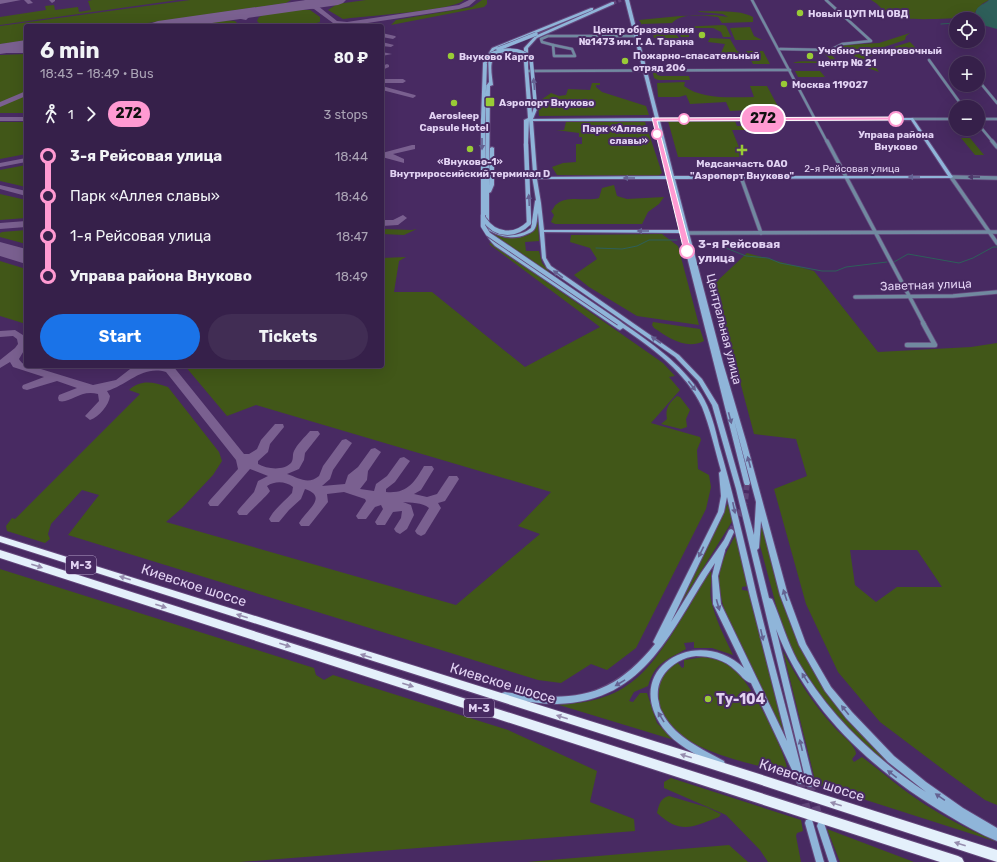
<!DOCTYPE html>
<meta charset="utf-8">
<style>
body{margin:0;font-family:Rubik,sans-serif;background:#412d54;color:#f1f3f6;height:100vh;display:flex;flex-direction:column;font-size:15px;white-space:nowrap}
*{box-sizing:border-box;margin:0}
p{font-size:13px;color:#aaa3b5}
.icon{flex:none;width:22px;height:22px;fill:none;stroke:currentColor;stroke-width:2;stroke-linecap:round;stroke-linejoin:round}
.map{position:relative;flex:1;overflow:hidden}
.side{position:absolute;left:24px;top:24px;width:360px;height:344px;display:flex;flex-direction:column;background:#36204a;border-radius:4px;box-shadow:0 4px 16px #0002,0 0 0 1px #503e62}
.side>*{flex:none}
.badge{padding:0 8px;border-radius:13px;font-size:14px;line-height:26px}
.tools{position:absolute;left:949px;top:12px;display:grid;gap:8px}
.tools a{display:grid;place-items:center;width:36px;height:36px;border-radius:50%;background:#36204a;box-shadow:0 4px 16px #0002,0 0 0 1px #503e62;font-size:20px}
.map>.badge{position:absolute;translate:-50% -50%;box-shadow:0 0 0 2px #fff}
.legs{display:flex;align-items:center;gap:6px;height:44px;padding:0 16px;font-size:13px}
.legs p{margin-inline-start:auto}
.headline{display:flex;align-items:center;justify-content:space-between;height:68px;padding:0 16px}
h1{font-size:22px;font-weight:700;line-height:30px}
.button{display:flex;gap:8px;margin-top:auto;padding:8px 16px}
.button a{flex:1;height:46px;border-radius:24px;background:#1a73e8;color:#fff;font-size:16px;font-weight:700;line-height:46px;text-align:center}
.button a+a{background:#412d54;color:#f1f3f6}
ul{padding:0 16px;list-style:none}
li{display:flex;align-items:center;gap:14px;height:40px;font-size:15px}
li i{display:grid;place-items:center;width:6px;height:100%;margin:0 5px;background:currentColor}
li i::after{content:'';width:10px;height:10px;margin:-5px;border:3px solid;border-radius:50%;background:#36204a}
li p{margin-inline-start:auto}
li:first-child i{background:linear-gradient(#0000 50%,currentColor 0)}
li:last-child i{background:linear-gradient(currentColor 50%,#0000 0)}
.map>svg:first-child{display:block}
.green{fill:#415718;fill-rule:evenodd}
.water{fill:#2e5f5a}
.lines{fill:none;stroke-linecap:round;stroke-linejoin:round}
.stream{stroke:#2e5f5a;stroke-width:1}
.taxiway{fill:#7a6090;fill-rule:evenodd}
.runway{fill:#7a6090;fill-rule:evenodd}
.secondary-tunnel-far2{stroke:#5f4378;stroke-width:3.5;stroke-dasharray:3.5 2;stroke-linecap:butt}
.secondary-tunnel-far1{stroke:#5f4378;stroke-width:6;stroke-dasharray:6 3;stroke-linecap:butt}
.secondary-tunnel{stroke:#5f4378;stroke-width:8;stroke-dasharray:8 4;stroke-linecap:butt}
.street-far2-casing{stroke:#64487c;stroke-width:3.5}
.street-far1-casing{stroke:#64487c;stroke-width:5}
.street-casing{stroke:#64487c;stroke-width:6}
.secondary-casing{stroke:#64487c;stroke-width:2}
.highway-casing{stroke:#64487c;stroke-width:2}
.street-far2{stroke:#7189a0;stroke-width:2.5}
.street-far1{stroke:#7189a0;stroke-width:3.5}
.street{stroke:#7189a0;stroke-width:4.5}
.secondary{fill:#8fb5d9;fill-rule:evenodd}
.highway{fill:#e4f0fb;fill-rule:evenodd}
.secondary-bridge-far1-casing{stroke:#64487c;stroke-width:4.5;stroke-linecap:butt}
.secondary-bridge-casing{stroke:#64487c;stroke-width:6;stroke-linecap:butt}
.secondary-bridge-far1{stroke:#8fb5d9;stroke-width:3.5}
.secondary-bridge{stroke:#8fb5d9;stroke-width:4.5}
.oneway{fill:#646292}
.oneway2{fill:#4e386b}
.oneway3{fill:#968dae}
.line-1{fill:#ff9ad2;stroke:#fff}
.poi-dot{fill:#99cb36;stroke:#482a62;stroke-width:1.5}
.stop-1-dot{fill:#fff;stroke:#ff9ad2;stroke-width:2}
.labels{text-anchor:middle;stroke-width:4;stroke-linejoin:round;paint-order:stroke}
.far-poi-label{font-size:10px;font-weight:bold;fill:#e2d2f3;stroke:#482a62;text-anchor:start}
.far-stop-label{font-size:10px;font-weight:bold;fill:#e2d2f3;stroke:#482a62;text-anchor:end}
.far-street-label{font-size:10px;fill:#e2d2f3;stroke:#482a62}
.shield{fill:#482a62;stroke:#b4a0c8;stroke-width:1}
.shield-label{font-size:11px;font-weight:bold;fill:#e2d2f3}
.stop-label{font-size:12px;font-weight:bold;fill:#e2d2f3;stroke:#482a62;text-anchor:start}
.street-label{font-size:12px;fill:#e2d2f3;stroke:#482a62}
.near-street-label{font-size:14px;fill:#e2d2f3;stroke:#482a62}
.near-poi-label{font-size:14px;font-weight:bold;fill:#e2d2f3;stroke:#482a62;text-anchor:start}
</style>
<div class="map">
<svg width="997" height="862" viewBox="0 0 997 862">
<rect width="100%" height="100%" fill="#482a62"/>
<g class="green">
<polygon points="92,0 178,0 0,25 0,17 46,10 45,6 54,5 55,10 78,7 79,12 91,10 88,1"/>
<polygon points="190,0 291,0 286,3 127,26 26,26 26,41 0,44 0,26"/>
<path d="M366,0H464C454,11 363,16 343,19L328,10L337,4Z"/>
<polygon points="482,0 487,0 487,4 484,7 391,25 396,20 472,7"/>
<path d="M871,0H989L982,4L975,12L976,16L967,18C949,18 904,22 889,15C884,12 879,4 871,0Z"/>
<polygon points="298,10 310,10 320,17 320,22 307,26 262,26 257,21 259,17 266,14"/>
<path d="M698,11C715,12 739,9 753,17V22L722,23L718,17C704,16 682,12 672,23L642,24V25L639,20L680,16L715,15L728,17L723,14L700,12Z"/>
<polygon points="223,20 235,21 240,26 185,26"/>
<polygon points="723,25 726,26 731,37 723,37 721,32 713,28 692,28 689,31 689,37 681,37 678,30 679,27"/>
<polygon points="651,27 671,28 679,38 654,38"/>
<polygon points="750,27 754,36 762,40 735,40 730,28"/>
<polygon points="910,33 906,36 905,40 878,49 840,49 841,46 846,45 879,43"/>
<polygon points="710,38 730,39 737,51 746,54 745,56 693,55 690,53 721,53 725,44 708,42"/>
<path d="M910,42L917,49H899L901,54L873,55L866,58L872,60L866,64L874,65L879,72L862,66L865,64L860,62L866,58L861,60L849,53L855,51L867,55L866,52C872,49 883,52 890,51L887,49Z"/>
<polygon points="746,51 763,51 770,64 753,64"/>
<path d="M814,51L829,52L837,61L832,63H793C801,59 824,64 830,59L825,54Z"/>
<polygon points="26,54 26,113 0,113 0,55"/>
<polygon points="795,71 820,71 825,77 798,77"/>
<polygon points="657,72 657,75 661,76 689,76 690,80 658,80 654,78 653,73"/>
<path d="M685,82L684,86C703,100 731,97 754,97L750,86H767L782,114L771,115L768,109L730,111L726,102L690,104L686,95L679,97H658L657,83Z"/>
<polygon points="592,83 600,83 600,85 596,85 596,87 602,92 646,106 649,115 539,116 538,102 551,93 559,96 566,95 568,89 590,90"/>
<polygon points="668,121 735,121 737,126 744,126 746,124 744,121 768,121 773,130 732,130 743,157 678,157"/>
<polygon points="0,122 26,122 26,154 0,159"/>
<polygon points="566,122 645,122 662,173 658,176 557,175 552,167 563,163 576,162 576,144 582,144 582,137 579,137 579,133 556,130 564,130"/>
<polygon points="961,138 970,138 984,155 975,155"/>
<polygon points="26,165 26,187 0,181 0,170"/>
<path d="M614,185L617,196L627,199L664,197L659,204L648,212L642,224H555L551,222L554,215L551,211C554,209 554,205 557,204C567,195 586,202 599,198L602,188Z"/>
<polygon points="0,194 26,200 26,218 0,220"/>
<polygon points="538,219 539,241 525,242 526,251 539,251 542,263 552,275 492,234 518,238 528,235 535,230"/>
<polygon points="382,229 412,230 417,229 404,235 382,234"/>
<polygon points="26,230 26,244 0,237 0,233 2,232"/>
<polygon points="662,234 678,246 699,325 637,316 589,287 574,275 597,259 590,248 570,242 571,235"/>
<path d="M491,243L663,363L675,376L669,377L680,390L651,423L700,437L701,440L697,450L698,469L709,475L711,487L706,509L636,648L607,670L591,664L561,683L538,680L68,535L99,495L82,490L51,524L48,534L50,539L45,543L7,531L6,526L12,518L15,519L140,394L129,390C141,379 153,382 168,387L219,452L222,461L213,475L182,508L166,522L456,605L540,534L518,526L551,492L256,405L227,416L185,366H382V258L406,257L399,261L394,292H432L525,367L600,327L489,244Z"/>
<path d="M747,253L814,271L878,352L971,347L997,343V805L985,800L949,774L880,722L838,672L806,604L774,489L807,476L796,439L754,434L714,284ZM850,550H917L942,587H897L876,602L855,585Z"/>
<polygon points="0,261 26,269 26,324 0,316"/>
<path d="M653,322L700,329L704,341C686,350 669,338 654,328L652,325Z"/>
<path d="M677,396L680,397L690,410L686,419L687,427L681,429L661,424L667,419C665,408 669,403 677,396Z"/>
<polygon points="729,501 733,520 680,605"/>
<path d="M760,514C782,599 796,666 859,732C885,759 916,781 945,804L893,771L844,725L818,694L793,654L783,631L758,538Z"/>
<path d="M736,534L748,586L742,587V590L749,591L784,733C767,700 716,613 719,579C720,562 728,549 736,534Z"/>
<polygon points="0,569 314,668 316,675 324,680 333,675 508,730 597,771 590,802 634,819 635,831 240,862 0,862"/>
<path d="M711,571C713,578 709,590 711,599C715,619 724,636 733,655L712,648H694V642L684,643L686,649C666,661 656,661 648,686L634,692L629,701L633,702L640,693H647L657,723L674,740L556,704C634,704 653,664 690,605C696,594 702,581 711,571Z"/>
<path d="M783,651C797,679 814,705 835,728C841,735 856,745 856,754L852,759L854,762L862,757C886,775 908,795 934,810C954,823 976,832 997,842L816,784Z"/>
<path d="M704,657C717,659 728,662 737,672C753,687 786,752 788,773C750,763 663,749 658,700C656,684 663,673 675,663H678L682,668L684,667V660Z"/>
<polygon points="671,778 801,820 803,831 797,833 796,836 801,862 768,862 760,850 726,815 664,788 664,782"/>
<path d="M669,796L706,807L721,814L719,817C692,827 681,835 657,813C659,805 660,798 669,796Z"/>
<polygon points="827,829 914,862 840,862"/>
<polygon points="729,845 748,862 527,862"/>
</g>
<path class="water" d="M989,0H997V29L979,24L982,20L976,16C974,6 984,5 989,0Z"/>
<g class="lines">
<g class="stream">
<polyline points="941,24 956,23"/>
<polyline points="721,246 746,256 768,258 780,263 822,271 836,271 846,267 887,262"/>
<polyline points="596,248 622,249 637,246 649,240 677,240"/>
<polyline points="894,262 908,254 959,263 973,258 993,247 997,247"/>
</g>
<g class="taxiway">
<polygon points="0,0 21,0 0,4"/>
<polygon points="24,0 30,0 33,3 28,4"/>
<polygon points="49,0 55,0 55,1 52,3"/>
<polygon points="304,0 327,1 328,2 325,4 313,2 337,21 347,22 459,5 469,0 476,0 469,6 459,9 348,26 333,26 336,24 333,23 314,9 294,6 297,4 310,5"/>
<polygon points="258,10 261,12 260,13 251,15 246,20 226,16 229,14 245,16 247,13"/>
<polygon points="382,33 395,36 396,37 393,39 382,37"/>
<polygon points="382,42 394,45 391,47 382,46"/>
<rect x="0" y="49" width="26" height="4"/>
<polygon points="382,52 392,54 382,56"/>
<polygon points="387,64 389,65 389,67 382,70 382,66"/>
<polygon points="382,79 403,79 406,81 403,83 382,83"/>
<polygon points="382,86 415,95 416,96 413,98 382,90"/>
<polygon points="26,91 26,96 0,107 0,102"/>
<rect x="0" y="117" width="26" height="4"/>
<polygon points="412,145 415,145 415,149 393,154 404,159 404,163 382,157 382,153"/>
<polygon points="26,158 26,162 0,167 0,163"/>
<polygon points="0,185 26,191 26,196 0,189"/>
<polygon points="403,215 407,218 398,225 382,226 382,220 393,220"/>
<polygon points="26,221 26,227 0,229 0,223"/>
<path d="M15,330L26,337V347L19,359C22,364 26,366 31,366L93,385L116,380L134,366H173L244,454H249L257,449L261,440L275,424H283L284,427L270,444L268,452L258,461V464C267,469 283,471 291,463C294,459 292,455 294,451C297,444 305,437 310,431H318L320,434L305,453L304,460L299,469L287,474C299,478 308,485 319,476L323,466L342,440L346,439L352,443L333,470L330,479L322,486L345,484L348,475L358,467L371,449L375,448L381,452L368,471L367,480L360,489L374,491L376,484L387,476L400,458L404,457L410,461L395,482L386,489V492C407,494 414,483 424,466H432L434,469L421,490L414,494L427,497L437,494L449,476H457L459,479L445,501L438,503L441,508L425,534L421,536L417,534L415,531L429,508C422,502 411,503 403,502L411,505L414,515L407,529L400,534L396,532L394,529L401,518L402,511L393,512L385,525H377L375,522L383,509L381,505L375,507L366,519H358L356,516L366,501L365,499L344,492L327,494L328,502L309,526H301L299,523C306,510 329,497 305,489L301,499L289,510L279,522H271L269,519C275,508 284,502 292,493L293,487C285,481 275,481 267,486L270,491C267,496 252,509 247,515H239L237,512L239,509L254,492L258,481L268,476L250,469L218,506H210L208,503L210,500L238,469L236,460L166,372C142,365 128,385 107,391L110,396C109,405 99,417 90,420L85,416L99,401L98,394C80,389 70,404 59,401L58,398L59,395L77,388L57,381L27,390L23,389L22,387L23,385L44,377L13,367L10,362L0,368V360L15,348L18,344L17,339L13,336L0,337V331Z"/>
</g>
<g class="runway">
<polygon points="306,0 346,0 343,3 338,5 191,26 150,26 152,23 158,21"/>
<polygon points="26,40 26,50 0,54 0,44"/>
<polygon points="0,242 26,249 26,264 0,256"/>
</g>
<polyline class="secondary-tunnel-far2" points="613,3 621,0"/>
<polyline class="secondary-tunnel-far1" points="731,532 745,502 747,483"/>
<g class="secondary-tunnel">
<polyline points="800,780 808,815"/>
<polyline points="810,783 819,819"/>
</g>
<defs>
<g id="street-far2">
<polyline points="752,0 827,142"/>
<polygon points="553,45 572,49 575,56 554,56"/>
<polyline points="553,45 542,42 541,39 548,36 635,36"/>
<polyline points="780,49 830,50 842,44 871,41 826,0"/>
<polyline points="929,60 963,107"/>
<polyline points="527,71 790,70"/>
<polyline points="978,80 997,103"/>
<polyline points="912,119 956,119"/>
<polyline points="978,119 997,119"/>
<polyline points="978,124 993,142"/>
</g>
<g id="street-far1">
<polyline points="827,141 924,324"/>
<polyline points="992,141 997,147"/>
<polyline points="741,177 761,233"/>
<polyline points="951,177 997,243"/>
<polyline points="951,177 997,178"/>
<polyline points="687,233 997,232"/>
<polyline points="855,297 953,296 997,292"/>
</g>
<polyline id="street" points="907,345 935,345 923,323"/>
<g id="secondary">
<path d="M625,0H629L659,118H913L953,177L951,178L675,179L723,363L746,441L788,595L806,644L831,687L852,712L894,756L926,782L963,808L997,828V841C980,834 964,825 949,816C874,772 807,711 776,629L814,783L813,786L810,787L807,786L736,489L712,405L698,381L675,357L547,268L542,258L538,213C537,217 537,225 535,228C534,231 530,233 527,234C515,240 501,237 490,231L491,237L499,244L617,323V322H621C651,343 681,363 701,394C711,410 715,428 719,445C731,485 740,525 750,566C766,638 787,708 804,780L803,783L800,784L797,783L794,770H792L751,683C745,682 740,674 735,670C725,660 710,656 696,656C684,657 672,664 665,673C659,681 657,689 658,699C659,702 659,705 660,708C661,711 663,713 664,716C677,738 702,749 724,761L725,764L724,767L721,768L718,767C700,756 676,746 663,728C620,668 698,624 744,668L713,604L712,576L715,563C672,627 647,702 557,704C539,704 522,701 505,698L502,697L501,695L502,693L505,692C571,702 610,700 655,644L653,642L718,512L721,496L719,473L721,471C715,450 710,427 702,407C686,372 653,349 623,328L620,330L618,329L495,246C484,235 485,231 485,216H483L481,215V120L483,63L485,62L487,63L485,120V178L486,86L489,82L488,54L492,48L591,8H593V10L494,50L492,55C502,48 515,52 524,58V48L535,36L612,2H614V4L537,38L528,48V67L532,113L534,107V100L537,101L538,107L533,119L655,118ZM501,53C510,54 518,56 524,62L528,118L524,120V144L526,145L528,144L529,120L533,173L532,176L536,200L535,201L531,228C519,238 500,237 489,225V193L491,192L494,185V148L492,147L490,148L489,186L490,86L493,85C492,74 487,57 501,53ZM911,120L948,176H674L660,121ZM533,121H656L664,154L661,155L666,176L536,177L537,173ZM537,179H667L680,230H544L541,203ZM544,232L681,233L744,483L745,485H749L750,483L734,420L756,502L754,535L742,489L718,405L702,379L679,355L551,266L546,258ZM727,497L749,592L787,741L721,604L718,576L725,551V550L728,545L734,532L733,530L731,529L729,530L724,540L701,573L671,622L724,512ZM761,521L780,595L799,645L825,691L846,718L888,762L926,792C874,758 828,714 797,660C787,641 781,620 773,601L772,599L769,598L757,550L759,548Z"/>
<polygon points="809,819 812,820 813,823 824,862 816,862 805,823 806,820"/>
<polygon points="821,822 824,823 837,862 829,862 817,826 818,823"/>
</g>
<g id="highway">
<polygon points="0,536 737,767 997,850 997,862 737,777 0,542"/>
<polygon points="0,550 958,856 962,858 964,862 940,862 0,558"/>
</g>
</defs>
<use href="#street-far2" class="street-far2-casing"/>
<use href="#street-far1" class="street-far1-casing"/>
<use href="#street" class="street-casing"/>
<use href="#secondary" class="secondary-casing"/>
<use href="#highway" class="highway-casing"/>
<use href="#street-far2" class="street-far2"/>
<use href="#street-far1" class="street-far1"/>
<use href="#street" class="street"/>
<use href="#secondary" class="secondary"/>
<use href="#highway" class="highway"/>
<defs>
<g id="secondary-bridge-far1">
<polyline points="498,49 536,34"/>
<path d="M485,63L489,55C503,49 520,47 531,58L535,101"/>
</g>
<g id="secondary-bridge">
<polyline points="483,215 483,226 488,234 619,323"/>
<path d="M484,219C495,236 515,237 529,223L526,144"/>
</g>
</defs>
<use href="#secondary-bridge-far1" class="secondary-bridge-far1-casing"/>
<use href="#secondary-bridge" class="secondary-bridge-casing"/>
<use href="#secondary-bridge-far1" class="secondary-bridge-far1"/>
<use href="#secondary-bridge" class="secondary-bridge"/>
</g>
<defs><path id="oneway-solid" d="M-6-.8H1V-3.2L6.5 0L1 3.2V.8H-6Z"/></defs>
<g class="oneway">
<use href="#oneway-solid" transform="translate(534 84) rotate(-95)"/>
<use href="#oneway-solid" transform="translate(482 144) rotate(90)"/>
<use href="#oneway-solid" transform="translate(914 177) rotate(180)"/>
<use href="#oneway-solid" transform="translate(629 178) rotate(-180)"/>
<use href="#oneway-solid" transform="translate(529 200) rotate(-93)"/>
<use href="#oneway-solid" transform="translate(643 231) rotate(180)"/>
<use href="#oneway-solid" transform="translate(558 274) rotate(-144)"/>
<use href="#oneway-solid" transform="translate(656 340) rotate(-146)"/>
<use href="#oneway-solid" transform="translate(692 386) rotate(52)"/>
<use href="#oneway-solid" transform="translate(730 418) rotate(75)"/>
<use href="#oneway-solid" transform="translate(749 462) rotate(-105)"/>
<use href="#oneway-solid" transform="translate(734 508) rotate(78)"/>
<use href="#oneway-solid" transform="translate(701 552) rotate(116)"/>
<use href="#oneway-solid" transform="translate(785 595) rotate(-108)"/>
<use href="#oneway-solid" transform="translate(718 605) rotate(74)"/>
<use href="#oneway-solid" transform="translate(762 635) rotate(77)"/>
<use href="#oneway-solid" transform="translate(805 678) rotate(-122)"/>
<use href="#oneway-solid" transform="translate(620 683) rotate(149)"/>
<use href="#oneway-solid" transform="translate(845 710) rotate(-129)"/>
<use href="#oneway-solid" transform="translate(661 717) rotate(-121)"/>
<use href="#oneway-solid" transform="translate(801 745) rotate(-103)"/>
<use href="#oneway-solid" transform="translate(892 774) rotate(-142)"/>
<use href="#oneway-solid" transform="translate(940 797) rotate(-145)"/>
</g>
<use class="oneway2" href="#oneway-solid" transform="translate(974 177) rotate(-180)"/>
<g class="oneway3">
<use href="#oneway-solid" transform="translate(37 566) rotate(18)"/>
<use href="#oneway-solid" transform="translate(125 578) rotate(-163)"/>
<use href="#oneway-solid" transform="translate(161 606) rotate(18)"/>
<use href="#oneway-solid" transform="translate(242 616) rotate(-162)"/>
<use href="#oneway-solid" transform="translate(285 645) rotate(18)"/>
<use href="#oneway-solid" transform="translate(366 656) rotate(-162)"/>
<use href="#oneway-solid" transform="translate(408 685) rotate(18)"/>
<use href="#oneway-solid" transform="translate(562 717) rotate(-163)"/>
<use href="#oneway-solid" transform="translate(686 756) rotate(-163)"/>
<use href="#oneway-solid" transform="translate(836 804) rotate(-162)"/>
<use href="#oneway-solid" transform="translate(960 844) rotate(-162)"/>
</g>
<polygon class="line-1" points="896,117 898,120 657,121 691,251 687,253 684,251 652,118"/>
<g class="poi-dot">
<circle cx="800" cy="13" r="4"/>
<circle cx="702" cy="35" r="4"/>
<circle cx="451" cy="56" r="4"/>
<circle cx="810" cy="56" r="4"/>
<circle cx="625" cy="61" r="4"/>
<circle cx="784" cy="84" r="4"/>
<rect x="485" y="97" width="10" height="10" rx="2"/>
<circle cx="454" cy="103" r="4"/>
<circle cx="470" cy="149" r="4"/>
<path d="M740 144h4v4h4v4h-4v4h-4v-4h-4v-4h4z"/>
<circle cx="708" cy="699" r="4"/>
</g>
<g class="stop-1-dot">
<circle cx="684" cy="119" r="5"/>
<circle cx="896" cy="119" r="7"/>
<circle cx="657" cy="134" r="5"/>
<circle cx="687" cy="251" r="7"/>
</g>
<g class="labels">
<g class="far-poi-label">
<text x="808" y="17">Новый ЦУП МЦ ОВД</text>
<text x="694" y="33" text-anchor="end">Центр образования<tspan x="694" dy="12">№1473 им. Г. А. Тарана</tspan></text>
<text x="818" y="54">Учебно-тренировочный<tspan x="818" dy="12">центр № 21</tspan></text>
<text x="633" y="59">Пожарно-спасательный<tspan x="633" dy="12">отряд 206</tspan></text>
<text x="459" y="60">Внуково Карго</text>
<text x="792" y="88">Москва 119027</text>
<text x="499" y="106">Аэропорт Внуково</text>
<text x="454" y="119" text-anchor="middle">Aerosleep<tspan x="454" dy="12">Capsule Hotel</tspan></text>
<text x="470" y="165" text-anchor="middle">«Внуково-1»<tspan x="470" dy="12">Внутрироссийский терминал D</tspan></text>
<text x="742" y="167" text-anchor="middle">Медсанчасть ОАО<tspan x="742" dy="12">"Аэропорт Внуково"</tspan></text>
</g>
<g class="far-stop-label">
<text x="648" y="132">Парк «Аллея<tspan x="648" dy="12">славы»</tspan></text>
<text x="896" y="138" text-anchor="middle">Управа района<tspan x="896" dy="12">Внуково</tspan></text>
</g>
<g class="far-street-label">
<text x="852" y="172">2-я Рейсовая улица</text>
</g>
<g class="shield">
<rect x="66" y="556" width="30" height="18" rx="3"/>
<rect x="464" y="699" width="30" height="18" rx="3"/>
</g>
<g class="shield-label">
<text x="81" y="569">М-3</text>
<text x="479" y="712">М-3</text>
</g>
<g class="stop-label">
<text x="698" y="248">3-я Рейсовая<tspan x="698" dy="14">улица</tspan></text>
</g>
<g class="street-label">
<text transform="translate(926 285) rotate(-2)" y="4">Заветная улица</text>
<text transform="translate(724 329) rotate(76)" y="4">Центральная улица</text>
</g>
<g class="near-street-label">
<text transform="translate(194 585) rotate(18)" y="5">Киевское шоссе</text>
<text transform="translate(503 683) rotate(17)" y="5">Киевское шоссе</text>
<text transform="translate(812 780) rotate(18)" y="5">Киевское шоссе</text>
</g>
<g class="near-poi-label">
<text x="716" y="704">Ту-104</text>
</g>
</g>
</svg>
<div class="tools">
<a><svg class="icon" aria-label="locate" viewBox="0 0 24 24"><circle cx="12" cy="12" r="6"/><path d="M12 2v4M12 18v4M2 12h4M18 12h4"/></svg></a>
<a>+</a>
<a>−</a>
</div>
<b class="badge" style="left:763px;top:119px;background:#ff9ad2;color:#111">272</b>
<section class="side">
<div class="headline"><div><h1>6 min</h1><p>18:43 – 18:49 · Bus</p></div><b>80 ₽</b></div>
<div class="legs"><svg class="icon" aria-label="walk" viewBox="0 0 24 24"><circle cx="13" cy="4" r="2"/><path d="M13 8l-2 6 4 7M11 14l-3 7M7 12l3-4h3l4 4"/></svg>1<svg class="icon" aria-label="forward" viewBox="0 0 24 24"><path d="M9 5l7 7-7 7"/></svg><b class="badge" style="background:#ff9ad2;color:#111">272</b><p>3 stops</p></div>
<ul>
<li><i style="color:#ff9ad2"></i><b>3-я Рейсовая улица</b><p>18:44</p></li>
<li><i style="color:#ff9ad2"></i><span>Парк «Аллея славы»</span><p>18:46</p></li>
<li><i style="color:#ff9ad2"></i><span>1-я Рейсовая улица</span><p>18:47</p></li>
<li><i style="color:#ff9ad2"></i><b>Управа района Внуково</b><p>18:49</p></li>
</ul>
<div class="button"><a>Start</a><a>Tickets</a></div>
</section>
</div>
